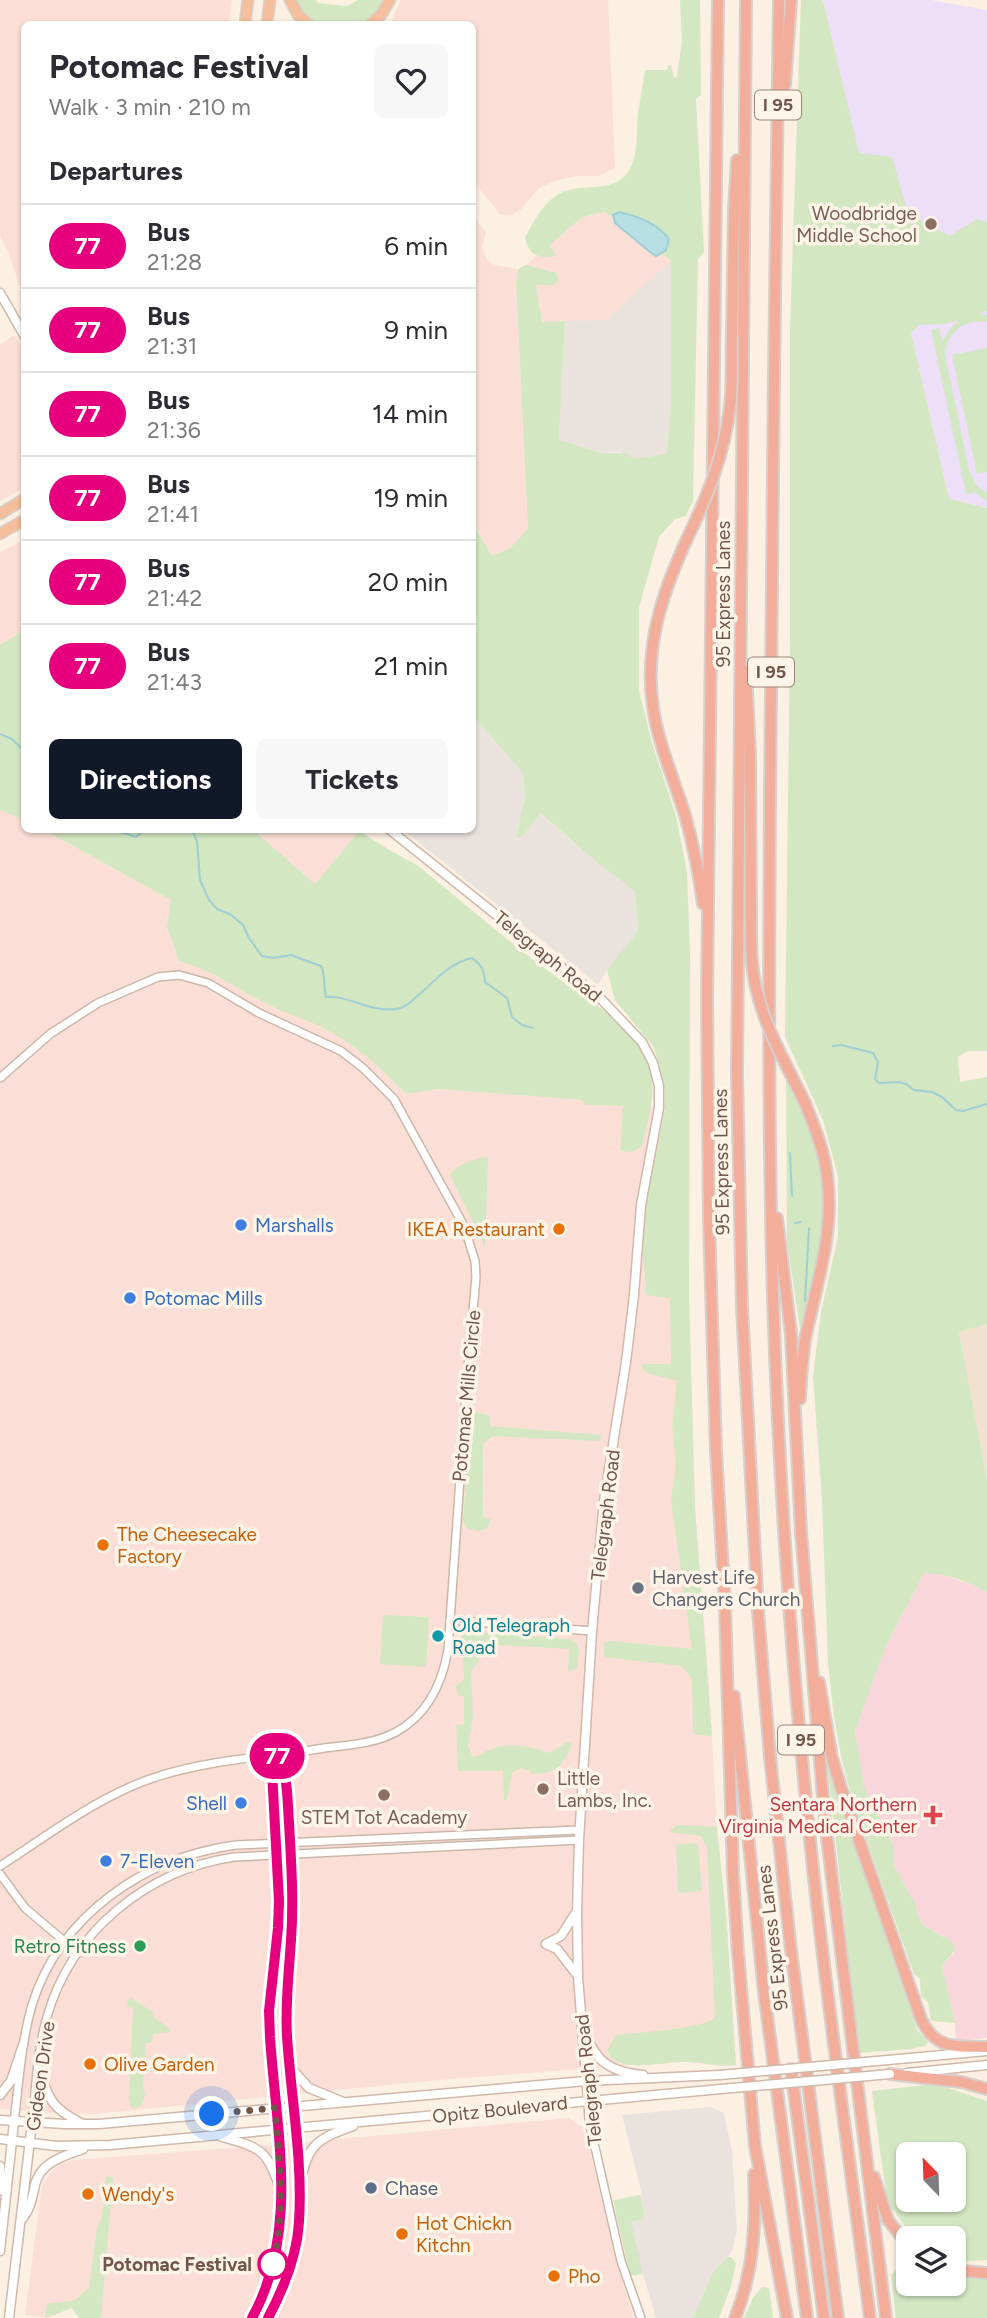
<!DOCTYPE html>
<meta charset="utf-8">
<style>
body{margin:0;font-family:Figtree,sans-serif;background:#f7f7f7;color:#2b2b33;height:100vh;display:flex;flex-direction:column;font-size:26px;white-space:nowrap}
*{box-sizing:border-box;margin:0}
p{font-size:23px;color:#7c7c81}
.icon{flex:none;width:38px;height:38px;fill:none;stroke:currentColor;stroke-width:2;stroke-linecap:round;stroke-linejoin:round}
.map{position:relative;flex:1;overflow:hidden}
.drawer{position:absolute;left:21px;top:21px;width:455px;height:812px;display:flex;flex-direction:column;background:#fff;border-radius:10px;box-shadow:0 2px 5px #0004}
.drawer>*{flex:none}
.badge{padding:0 14px;border-radius:23px;font-size:24px;line-height:46px}
.needle{width:46px;rotate:337deg}
.tools{position:absolute;left:896px;top:2142px;display:grid;gap:14px}
.tools a{display:grid;place-items:center;width:70px;height:70px;border-radius:10px;background:#fff;box-shadow:0 2px 5px #0004;font-size:35px}
.you{position:absolute;width:35px;height:35px;margin:-18px;border:5px solid #fff;border-radius:50%;background:#1a73e8;box-shadow:0 0 0 10px #1a73e833}
.map>.badge{position:absolute;translate:-50% -50%;box-shadow:0 0 0 4px #fff}
h2{padding:0 28px;font-size:26px;line-height:63px}
.round{display:grid;place-items:center;flex:none;width:74px;height:74px;border-radius:10px;background:#f7f7f7}
.head{display:flex;align-items:center;justify-content:space-between;height:119px;padding:0 28px}
h1{font-size:33px;font-weight:700;line-height:52px}
.primary-button{display:flex;gap:14px;margin-top:auto;padding:14px 28px}
.primary-button a{flex:1;height:80px;border-radius:10px;background:#111827;color:#fff;font-size:28px;font-weight:700;line-height:80px;text-align:center}
.primary-button a+a{background:#f7f7f7;color:#2b2b33}
ul{padding:0;list-style:none}
li{display:flex;align-items:center;gap:21px;height:84px;padding:0 28px;border-top:2px solid #e1e1e2}
li div{flex:1}
li b{display:block;font-size:26px}
li em{font-style:normal}
li .badge{min-width:77px;font-weight:700;text-align:center}
.map>svg:first-child{display:block}
.residential{fill:#f2e1d1}
.commercial{fill:#fbdfd6}
.industrial{fill:#eae2dd}
.education{fill:#eddff7}
.medical{fill:#f8d6dc}
.green{fill:#d3e7c2;fill-rule:evenodd}
.water{fill:#b8dfe3;stroke:#9fcfd4;stroke-width:2}
.lines{fill:none;stroke-linecap:round;stroke-linejoin:round}
.stream{stroke:#9fcfd4;stroke-width:2}
.tertiary-casing{stroke:#cbb7a9;stroke-width:10}
.secondary-casing{stroke:#d0b8aa;stroke-width:11}
.trunk-casing{stroke:#d7d0cc;stroke-width:13}
.motorway-casing{stroke:#d7d0cc;stroke-width:14}
.tertiary{stroke:#fff;stroke-width:7}
.secondary{stroke:#fff;stroke-width:8}
.trunk{stroke:#f5be9c;stroke-width:10}
.motorway{stroke:#f3ad9b;stroke-width:10}
.secondary-bridge-casing{stroke:#d0b8aa;stroke-width:11;stroke-linecap:butt}
.motorway-bridge-casing{stroke:#d7d0cc;stroke-width:14;stroke-linecap:butt}
.secondary-bridge{stroke:#fff;stroke-width:8}
.motorway-bridge{stroke:#f3ad9b;stroke-width:10}
.line-casing{stroke:#fff;stroke-width:16}
.line{stroke:#e6007e;stroke-width:10}
.walk{stroke:#71564a;stroke-width:7;stroke-dasharray:0 12.6}
.education-dot{fill:#8d6e63;stroke:#fef4e8;stroke-width:2.5}
.shop-dot{fill:#3f7fe0;stroke:#fef4e8;stroke-width:2.5}
.food-dot{fill:#e8710a;stroke:#fef4e8;stroke-width:2.5}
.worship-dot{fill:#6b7280;stroke:#fef4e8;stroke-width:2.5}
.culture-dot{fill:#0f9aa8;stroke:#fef4e8;stroke-width:2.5}
.health-dot{fill:#e0444e;stroke:#fef4e8;stroke-width:2.5}
.leisure-dot{fill:#2e9e5b;stroke:#fef4e8;stroke-width:2.5}
.service-dot{fill:#5c6f8a;stroke:#fef4e8;stroke-width:2.5}
.stop-dot{fill:#fff;stroke:#e6007e;stroke-width:3.5}
.labels{text-anchor:middle;stroke-width:7;stroke-linejoin:round;paint-order:stroke}
.shield{fill:#fef4e8;stroke:#9b8579;stroke-width:2}
.shield-label{font-size:18px;font-weight:bold;fill:#71564a}
.education-label{font-size:19px;fill:#785e54;stroke:#fef4e8;text-anchor:end}
.street-label{font-size:19px;fill:#71564a;stroke:#fef4e8}
.shop-label{font-size:19px;fill:#366cbe;stroke:#fef4e8;text-anchor:start}
.food-label{font-size:19px;fill:#c56008;stroke:#fef4e8;text-anchor:start}
.worship-label{font-size:19px;fill:#5b616d;stroke:#fef4e8;text-anchor:start}
.culture-label{font-size:19px;fill:#0d838f;stroke:#fef4e8;text-anchor:start}
.health-label{font-size:19px;fill:#be3a42;stroke:#fef4e8;text-anchor:end}
.leisure-label{font-size:19px;fill:#27864d;stroke:#fef4e8;text-anchor:end}
.service-label{font-size:19px;fill:#4e5e75;stroke:#fef4e8;text-anchor:start}
.stop-label{font-size:19px;font-weight:bold;fill:#71564a;stroke:#fef4e8;text-anchor:end}
</style>
<div class="map">
<svg width="987" height="2318" viewBox="0 0 987 2318">
<rect width="100%" height="100%" fill="#fbf0e2"/>
<polygon class="residential" points="987,1324 987,1479 959,1332"/>
<g class="commercial">
<polygon points="0,0 232,0 229,24 24,24 24,293 20,287 9,254 0,236"/>
<polygon points="401,0 608,0 615,168 599,176 577,176 557,180 539,188 520,210 510,216 500,214 473,181 472,24 390,24"/>
<polygon points="605,212 671,261 606,320 542,322 536,285 526,265 582,217"/>
<polygon points="472,216 486,232 482,248 487,259 494,265 518,269 516,283 528,529 510,548 492,556 473,522"/>
<polygon points="14,335 24,350 24,488 0,501 0,345"/>
<polygon points="24,540 24,644 21,632 0,645 0,552"/>
<polygon points="0,810 24,820 24,830 44,830 171,900 167,927 179,961 203,968 342,1038 383,1069 406,1094 439,1089 582,1100 585,1104 589,1105 689,1108 689,1299 695,1508 709,1688 718,1844 726,1914 736,2065 720,2066 684,2061 439,2080 95,2114 44,2113 0,2109"/>
<polygon points="253,830 360,830 315,884"/>
<polygon points="569,2118 582,2127 587,2140 624,2287 634,2318 100,2318 99,2295 48,2318 25,2315 42,2185 50,2173 60,2164 74,2160 306,2142"/>
</g>
<g class="industrial">
<polygon points="671,261 671,401 668,454 634,459 621,452 601,453 559,440 565,321 606,320"/>
<polygon points="473,716 523,773 525,797 516,837 522,836 539,813 600,865 635,891 638,931 607,970 598,985 403,830 472,830"/>
<polygon points="710,2107 724,2113 732,2152 737,2231 733,2248 728,2257 713,2272 693,2318 656,2318 637,2254 631,2222 645,2219 640,2195 642,2194 622,2115"/>
</g>
<polygon class="education" points="823,0 931,0 987,10 987,508 949,499 911,333 864,179"/>
<polygon class="medical" points="924,1573 936,1573 973,1585 987,1592 987,2038 956,2041 955,2023 942,1966 954,1953 947,1938 923,1925 917,1914 916,1905 893,1864 893,1845 864,1786 860,1770 855,1731 886,1646"/>
<g class="green">
<path d="M293,0H316L318,3L347,6L358,0H385L381,9L364,24C328,24 314,34 293,0Z"/>
<path d="M680,0H700L701,95L696,99L704,252L698,259L693,501L686,516L675,519L659,537L639,607V691L652,743L676,816L687,872L690,953L689,1299L695,1508L712,1736L693,1734L692,1678L681,1666L604,1657V1643L611,1641L692,1649L671,1501L676,1463L672,1425L677,1381L647,1373L642,1368L643,1364H671L670,1298L646,1295L643,1252L646,1203L665,1110V1091L660,1066L653,1046L615,1000L607,970L638,931L635,891L600,865L540,813L522,837H516L525,797L523,773L473,716L472,522L492,556L510,548L528,529L516,283L518,269L526,265L556,273L559,280L553,285H536L542,322L565,321L559,440L601,453H626L634,459L667,454L671,401V261L605,212L582,217L550,245L556,256C538,259 530,256 525,238C533,222 542,205 557,195C578,181 613,195 628,172C639,156 636,132 638,113C640,99 643,85 645,70H667L668,65H671L674,78L677,76L682,41Z"/>
<path d="M801,0H823L859,153L892,157L908,214L950,236L977,219L987,222V311L978,314L987,315V322C964,319 948,331 945,354L969,470L977,486L987,493V501L973,491V493L966,494L931,330L939,328L942,342L949,330L959,320L945,324L919,325L911,333L949,499L987,508V1051H968L958,1057L960,1082L987,1077V1324L959,1332L987,1479V1592C968,1582 946,1573 924,1573L886,1646L855,1731L864,1786L893,1845V1864L916,1905L917,1914L923,1925L951,1941L955,1950L942,1966L955,2023L931,2021L928,2002L921,1996L920,1979L914,1974L851,1796L841,1756L834,1717L828,1664L822,1500L813,1376L821,1312L838,1237V1176L823,1120L785,1037L790,643V329Z"/>
<polygon points="987,348 987,472 977,474 952,355"/>
<polygon points="21,632 24,644 24,820 0,810 0,645"/>
<path d="M44,830H253L315,884L359,831L391,851L417,865C464,903 510,944 559,979C588,1000 636,1027 648,1061C658,1088 649,1119 642,1146L632,1152L620,1151L623,1106L589,1105H585L582,1100L439,1089L406,1094C381,1068 354,1043 321,1027C305,1019 287,1014 271,1006C237,990 218,972 179,961L167,927L171,900Z"/>
<path d="M786,1075C797,1097 808,1120 816,1144C837,1207 816,1273 801,1335L787,1242Z"/>
<path d="M487,1157L488,1160L485,1247L450,1175C455,1165 476,1158 487,1157Z"/>
<polygon points="474,1411 490,1416 490,1426 601,1435 600,1441 493,1436 483,1444 483,1515 485,1518 491,1519 488,1528 479,1531 466,1528 463,1520 471,1412"/>
<polygon points="383,1615 429,1617 426,1667 380,1664"/>
<path d="M463,1631L569,1639L577,1643L579,1650L577,1668L568,1672L569,1649L481,1644L479,1661L471,1671L473,1716L468,1747L473,1757C480,1755 487,1750 494,1748C515,1743 529,1746 549,1753L565,1743L571,1742C571,1750 569,1752 565,1758C556,1774 548,1773 531,1774L530,1770L520,1768L512,1773L507,1800H504L503,1771H458L456,1725L464,1724V1696L458,1695L456,1686L464,1680L463,1652L459,1643Z"/>
<polygon points="826,1752 917,2030 928,2042 925,2046 911,2049 859,2053"/>
<path d="M680,1825L717,1827L726,1914L736,2065C718,2067 700,2061 682,2062C663,2062 614,2075 607,2050L616,2035C639,2032 698,2030 715,2018L707,1847L701,1836L670,1832L675,1826Z"/>
<polygon points="693,1843 698,1845 702,1891 678,1893 676,1845"/>
<polygon points="130,1997 154,2013 152,2016 171,2030 170,2032 153,2034 152,2043 146,2043 143,2087 145,2095 142,2105 134,2109 131,2107 129,2098 133,2008 128,2007 127,2003"/>
<path d="M936,2084L987,2101V2260L969,2261L954,2259V2238H913L887,2201L872,2091ZM908,2154H954V2200H908Z"/>
<polygon points="109,2176 113,2178 101,2318 79,2318 72,2308 45,2318 47,2304 75,2300 89,2288 97,2228 102,2217 106,2177"/>
<polygon points="640,2195 645,2219 631,2222 643,2274 630,2276 613,2200"/>
<polygon points="728,2257 731,2257 736,2263 731,2286 719,2318 693,2318 713,2272"/>
<polygon points="907,2268 908,2284 954,2284 954,2277 987,2279 987,2318 896,2318 891,2275 897,2269"/>
<polygon points="762,2287 769,2288 773,2318 744,2318 753,2298"/>
</g>
<path class="water" d="M619,212C637,216 658,224 669,239L666,250L656,256L650,252L615,223L613,215Z"/>
<g class="lines">
<g class="stream">
<polyline points="0,734 12,739 24,751"/>
<polyline points="115,830 136,837 144,830"/>
<path d="M192,830L197,841L200,880L209,900L217,909L230,914L243,925L249,938L262,956L273,958L291,955L321,966C326,976 323,986 326,997C351,995 372,1015 401,1008C406,1006 411,1002 415,998C432,984 450,962 472,958C482,965 484,970 485,982L507,998L512,1017L522,1025L533,1028"/>
<polyline points="833,1046 841,1045 873,1053 878,1062 875,1079 879,1083 899,1082 906,1084 914,1090 932,1092 942,1097 956,1110 963,1111 987,1104"/>
<polyline points="790,1153 792,1196"/>
<polyline points="795,1223 801,1222"/>
<polyline points="805,1301 809,1228"/>
</g>
<defs>
<g id="tertiary">
<path d="M0,1078L50,1034L98,1003L158,977L179,975L208,983L259,1013L341,1051L363,1068L394,1099L464,1226L475,1261L476,1277L467,1379L448,1650C442,1684 427,1715 396,1732C372,1745 344,1745 318,1749C264,1757 208,1760 156,1777C100,1795 50,1834 0,1866"/>
<polyline points="450,1620 592,1631"/>
<polyline points="0,1874 25,1908 77,1952"/>
<polyline points="588,2100 589,2121 621,2261 641,2318"/>
<path d="M14,2122C19,2083 21,2043 32,2005C60,1915 145,1857 236,1845L579,1830"/>
<path d="M32,2123C36,2088 37,2051 47,2017C71,1932 147,1870 234,1857L579,1840"/>
<path d="M252,2318C300,2232 276,2130 269,2037V2011L278,1929L279,1901L272,1771L276,1755"/>
<path d="M268,2318C323,2217 289,2135 287,2030C286,1990 291,1951 292,1912C293,1869 289,1826 286,1784L284,1770L276,1755"/>
</g>
<g id="secondary">
<polyline points="0,293 24,335"/>
<polyline points="390,830 599,997 642,1042 653,1063 659,1086 659,1108 641,1205 634,1295 626,1362 604,1501 592,1631 579,1840 577,1913 578,1977 588,2100"/>
<polyline points="546,1944 557,1949 578,1976"/>
<polyline points="546,1944 561,1936 575,1914"/>
<path d="M585,2032C596,2062 610,2072 643,2075"/>
<polyline points="888,2060 987,2051"/>
<polyline points="290,2067 309,2088 341,2101"/>
<path d="M39,2071C49,2100 53,2109 81,2123"/>
<polyline points="907,2073 987,2065"/>
<polyline points="0,2095 11,2081 23,2045"/>
<polyline points="0,2120 64,2124 99,2124 586,2081 720,2075"/>
<path d="M222,2137C266,2149 266,2151 282,2193"/>
<polyline points="0,2139 56,2146 110,2145 721,2089"/>
<polyline points="0,2166 3,2191"/>
<path d="M300,2183C308,2144 317,2139 353,2126"/>
<path d="M23,2218C31,2207 32,2198 35,2185C40,2162 64,2156 83,2149"/>
<polyline points="0,2251 14,2122"/>
<polyline points="9,2318 32,2123"/>
</g>
<g id="trunk">
<polyline points="290,0 298,15 308,24"/>
<polyline points="245,24 248,0"/>
<polyline points="267,24 270,0"/>
<polyline points="371,24 381,15 390,0"/>
<polyline points="0,514 24,499"/>
<polyline points="0,534 24,520"/>
</g>
<g id="motorway">
<polyline points="718,0 707,997 709,1220 716,1451 725,1606 733,1873 738,1953 755,2146 787,2318"/>
<polyline points="746,0 737,1075 742,1307 758,1611 770,1757 790,1942 838,2318"/>
<path d="M779,0C776,265 771,529 770,794C769,961 768,1128 773,1296C779,1490 793,1685 814,1878C830,2025 851,2171 870,2318"/>
<polyline points="785,85 791,0"/>
<polyline points="732,336 734,210 737,160"/>
<path d="M686,541C662,594 644,648 653,707C658,744 674,779 685,815C693,844 699,873 703,904"/>
<polyline points="746,671 750,755 751,924"/>
<polyline points="777,1218 791,1334 801,1532 825,1821 886,2318"/>
<path d="M800,1399C801,1378 802,1356 806,1335C817,1281 835,1231 827,1175C824,1150 814,1126 805,1103"/>
<path d="M819,1682L832,1758L841,1788L921,2019C936,2051 957,2046 987,2047"/>
<polyline points="734,1696 764,1992 807,2318"/>
<polyline points="791,2069 824,2318"/>
<polyline points="890,2074 961,2082 987,2089"/>
<polyline points="874,2177 888,2220 908,2245"/>
<polyline points="954,2270 987,2273"/>
<path d="M735,2318C754,2271 756,2224 754,2174"/>
</g>
</defs>
<use href="#tertiary" class="tertiary-casing"/>
<use href="#secondary" class="secondary-casing"/>
<use href="#trunk" class="trunk-casing"/>
<use href="#motorway" class="motorway-casing"/>
<use href="#tertiary" class="tertiary"/>
<use href="#secondary" class="secondary"/>
<use href="#trunk" class="trunk"/>
<use href="#motorway" class="motorway"/>
<defs>
<g id="secondary-bridge">
<polyline points="720,2075 888,2060"/>
<polyline points="721,2089 890,2074"/>
</g>
<g id="motorway-bridge">
<path d="M686,541C707,498 724,455 730,407C733,384 731,359 732,336"/>
<path d="M751,924C751,945 751,967 756,988C765,1028 787,1066 805,1103"/>
</g>
</defs>
<use href="#secondary-bridge" class="secondary-bridge-casing"/>
<use href="#motorway-bridge" class="motorway-bridge-casing"/>
<use href="#secondary-bridge" class="secondary-bridge"/>
<use href="#motorway-bridge" class="motorway-bridge"/>
</g>
<g class="lines">
<defs>
<path id="line" d="M252,2318C300,2231 276,2130 270,2037L269,2011L278,1928L279,1901L272,1771L276,1755C289,1775 287,1799 289,1822C291,1861 294,1900 291,1940C289,1972 285,2003 287,2036C291,2098 303,2160 299,2222C297,2256 284,2288 268,2318"/>
</defs>
<use href="#line" class="line-casing"/>
<use href="#line" class="line"/>
<path class="walk" d="M212,2114L275,2108C280,2165 285,2210 273,2266V2264"/>
</g>
<g class="education-dot">
<circle cx="931" cy="224" r="7"/>
<circle cx="543" cy="1789" r="7"/>
<circle cx="384" cy="1795" r="7"/>
</g>
<g class="shop-dot">
<circle cx="241" cy="1225" r="7"/>
<circle cx="130" cy="1298" r="7"/>
<circle cx="241" cy="1803" r="7"/>
<circle cx="106" cy="1861" r="7"/>
</g>
<g class="food-dot">
<circle cx="559" cy="1229" r="7"/>
<circle cx="103" cy="1545" r="7"/>
<circle cx="90" cy="2064" r="7"/>
<circle cx="88" cy="2194" r="7"/>
<circle cx="402" cy="2234" r="7"/>
<circle cx="554" cy="2276" r="7"/>
</g>
<circle class="worship-dot" cx="638" cy="1588" r="7"/>
<circle class="culture-dot" cx="438" cy="1636" r="7"/>
<path class="health-dot" d="M929.5 1804.5h7v7h7v7h-7v7h-7v-7h-7v-7h7z"/>
<circle class="leisure-dot" cx="140" cy="1946" r="7"/>
<circle class="service-dot" cx="371" cy="2188" r="7"/>
<circle class="stop-dot" cx="273" cy="2264" r="14"/>
<g class="labels">
<g class="shield">
<rect x="755" y="90.5" width="46" height="29" rx="5"/>
<rect x="748" y="657.5" width="46" height="29" rx="5"/>
<rect x="778" y="1725.5" width="46" height="29" rx="5"/>
</g>
<g class="shield-label">
<text x="778" y="111">I 95</text>
<text x="771" y="678">I 95</text>
<text x="801" y="1746">I 95</text>
</g>
<g class="education-label">
<text x="917" y="220">Woodbridge<tspan x="917" dy="22">Middle School</tspan></text>
<text x="557" y="1785" text-anchor="start">Little<tspan x="557" dy="22">Lambs, Inc.</tspan></text>
<text x="384" y="1824" text-anchor="middle">STEM Tot Academy</text>
</g>
<g class="street-label">
<text transform="translate(723 594) rotate(-90)" y="7">95 Express Lanes</text>
<text transform="translate(548 956) rotate(39)" y="7">Telegraph Road</text>
<text transform="translate(721 1162) rotate(-91)" y="7">95 Express Lanes</text>
<text transform="translate(466 1396) rotate(-85)" y="7">Potomac Mills Circle</text>
<text transform="translate(605 1515) rotate(-83)" y="7">Telegraph Road</text>
<text transform="translate(772 1938) rotate(-97)" y="7">95 Express Lanes</text>
<text transform="translate(40 2076) rotate(-82)" y="7">Gideon Drive</text>
<text transform="translate(588 2080) rotate(-96)" y="7">Telegraph Road</text>
<text transform="translate(500 2109) rotate(-6)" y="7">Opitz Boulevard</text>
</g>
<g class="shop-label">
<text x="255" y="1232">Marshalls</text>
<text x="144" y="1305">Potomac Mills</text>
<text x="227" y="1810" text-anchor="end">Shell</text>
<text x="120" y="1868">7-Eleven</text>
</g>
<g class="food-label">
<text x="545" y="1236" text-anchor="end">IKEA Restaurant</text>
<text x="117" y="1541">The Cheesecake<tspan x="117" dy="22">Factory</tspan></text>
<text x="104" y="2071">Olive Garden</text>
<text x="102" y="2201">Wendy's</text>
<text x="416" y="2230">Hot Chickn<tspan x="416" dy="22">Kitchn</tspan></text>
<text x="568" y="2283">Pho</text>
</g>
<g class="worship-label">
<text x="652" y="1584">Harvest Life<tspan x="652" dy="22">Changers Church</tspan></text>
</g>
<g class="culture-label">
<text x="452" y="1632">Old Telegraph<tspan x="452" dy="22">Road</tspan></text>
</g>
<g class="health-label">
<text x="917" y="1811">Sentara Northern<tspan x="917" dy="22">Virginia Medical Center</tspan></text>
</g>
<g class="leisure-label">
<text x="126" y="1953">Retro Fitness</text>
</g>
<g class="service-label">
<text x="385" y="2195">Chase</text>
</g>
<g class="stop-label">
<text x="252" y="2271">Potomac Festival</text>
</g>
</g>
</svg>
<div class="tools">
<a><svg class="needle" viewBox="-14 -14 28 28"><path d="M0-13l5 13h-10z" fill="#e53935"/><path d="M0 13l5-13h-10z" fill="#7c7c81"/></svg></a>
<a><svg class="icon" aria-label="layers" viewBox="0 0 24 24"><path d="M12 4l9 5-9 5-9-5zM3 14l9 5 9-5"/></svg></a>
</div>
<div class="you" style="left:212px;top:2114px"></div>
<b class="badge" style="left:277px;top:1756px;background:#e6007e;color:#fff">77</b>
<section class="drawer">
<div class="head"><div><h1>Potomac Festival</h1><p>Walk · 3 min · 210 m</p></div><a class="round"><svg class="icon" aria-label="heart" viewBox="0 0 24 24"><path d="M12 20l-8-8c-3-5 5-10 8-4 3-6 11-1 8 4z"/></svg></a></div>
<h2>Departures</h2>
<ul>
<li><span class="badge" style="background:#e6007e;color:#fff">77</span><div><b>Bus</b><p>21:28</p></div><em>6 min</em></li>
<li><span class="badge" style="background:#e6007e;color:#fff">77</span><div><b>Bus</b><p>21:31</p></div><em>9 min</em></li>
<li><span class="badge" style="background:#e6007e;color:#fff">77</span><div><b>Bus</b><p>21:36</p></div><em>14 min</em></li>
<li><span class="badge" style="background:#e6007e;color:#fff">77</span><div><b>Bus</b><p>21:41</p></div><em>19 min</em></li>
<li><span class="badge" style="background:#e6007e;color:#fff">77</span><div><b>Bus</b><p>21:42</p></div><em>20 min</em></li>
<li><span class="badge" style="background:#e6007e;color:#fff">77</span><div><b>Bus</b><p>21:43</p></div><em>21 min</em></li>
</ul>
<div class="primary-button"><a>Directions</a><a>Tickets</a></div>
</section>
</div>
